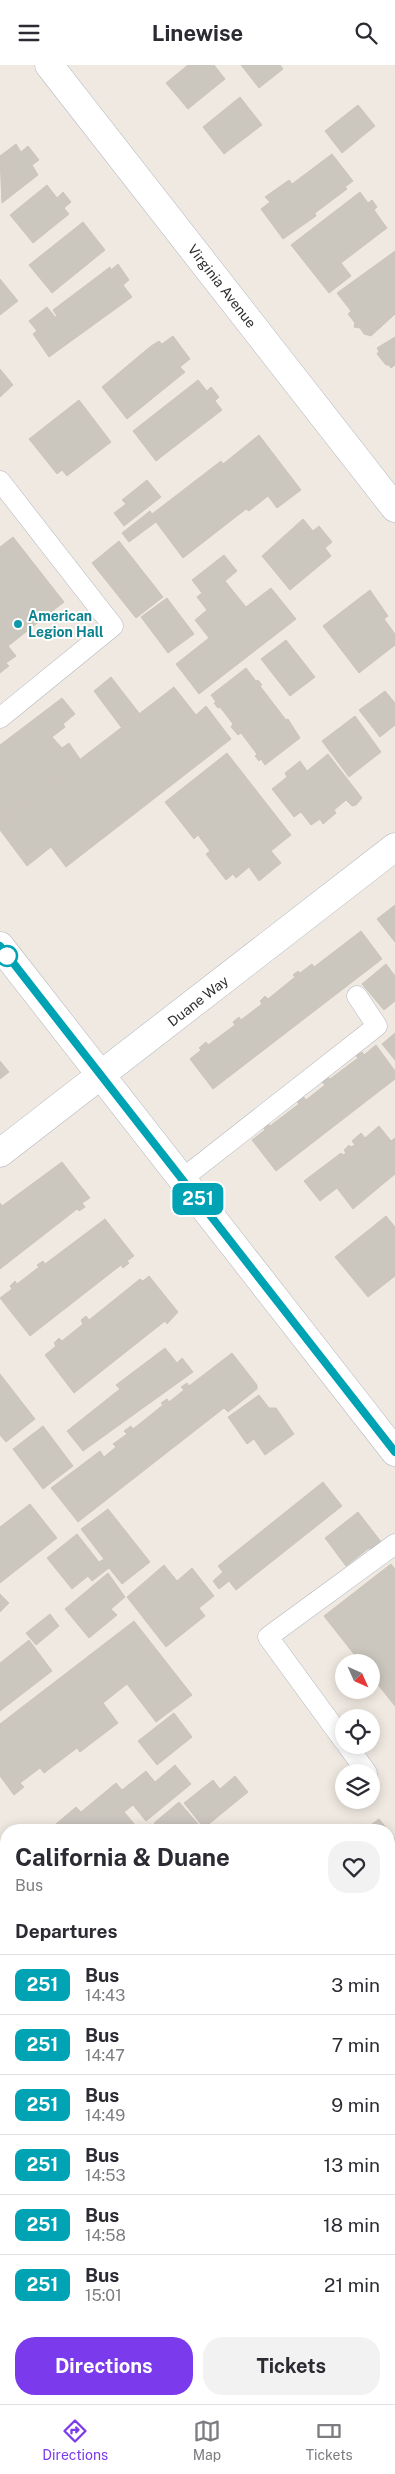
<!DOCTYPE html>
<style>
body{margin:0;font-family:"Public Sans",sans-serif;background:#f2f2f3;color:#2b2b33;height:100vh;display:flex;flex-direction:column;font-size:19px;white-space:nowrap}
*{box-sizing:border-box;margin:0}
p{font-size:16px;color:#7c7c81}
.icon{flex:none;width:28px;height:28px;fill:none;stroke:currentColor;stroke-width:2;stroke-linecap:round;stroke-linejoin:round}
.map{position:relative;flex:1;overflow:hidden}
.side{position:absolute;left:0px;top:1759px;width:395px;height:581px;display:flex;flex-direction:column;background:#fff;border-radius:20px 20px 0 0;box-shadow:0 2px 12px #0003}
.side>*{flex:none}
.badge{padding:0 10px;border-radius:8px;font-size:18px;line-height:32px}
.needle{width:32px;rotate:135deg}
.buttons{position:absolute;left:335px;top:1589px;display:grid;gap:10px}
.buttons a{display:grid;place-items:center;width:45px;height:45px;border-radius:50%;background:#fff;box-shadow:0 2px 12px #0003;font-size:25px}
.map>.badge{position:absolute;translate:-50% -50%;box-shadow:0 0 0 2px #fff}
h2{padding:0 15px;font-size:19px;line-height:45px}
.round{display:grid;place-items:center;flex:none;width:52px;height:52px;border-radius:20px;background:#f2f2f3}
.summary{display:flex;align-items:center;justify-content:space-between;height:85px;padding:0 15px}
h1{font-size:24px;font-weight:700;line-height:38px}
.button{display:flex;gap:10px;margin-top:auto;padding:10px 15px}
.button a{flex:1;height:58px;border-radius:20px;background:#7c3aed;color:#fff;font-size:20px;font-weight:700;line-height:58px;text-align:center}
.button a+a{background:#f2f2f3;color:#2b2b33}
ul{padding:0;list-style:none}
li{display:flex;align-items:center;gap:15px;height:60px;padding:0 15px;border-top:1px solid #e1e1e2}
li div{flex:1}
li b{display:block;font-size:19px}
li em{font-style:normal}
li .badge{min-width:55px;font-weight:700;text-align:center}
header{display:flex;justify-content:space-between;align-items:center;height:65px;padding:0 15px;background:#fff;font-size:22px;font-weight:700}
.tab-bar{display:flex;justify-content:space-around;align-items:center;height:70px;border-top:1px solid #e1e1e2;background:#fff;font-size:14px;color:#7c7c81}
.tab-bar a{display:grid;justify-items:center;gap:2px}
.tab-bar .active{color:#7c3aed}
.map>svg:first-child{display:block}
.building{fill:#cbc7bf;stroke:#cbc5ba}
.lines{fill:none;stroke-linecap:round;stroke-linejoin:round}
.service-casing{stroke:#b4b7c1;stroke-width:21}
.minor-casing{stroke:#b4b7c1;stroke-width:29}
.secondary-casing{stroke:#b4b7c1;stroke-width:29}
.service{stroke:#fff;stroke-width:20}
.minor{stroke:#fff;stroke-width:28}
.secondary{stroke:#fff;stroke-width:28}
.line-casing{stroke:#fff;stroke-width:11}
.line{stroke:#00a3b4;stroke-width:8}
.culture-dot{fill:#0f9aa8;stroke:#fff;stroke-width:2}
.stop-dot{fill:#fff;stroke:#00a3b4;stroke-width:2.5}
.labels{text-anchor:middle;stroke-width:4;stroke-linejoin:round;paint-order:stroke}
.street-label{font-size:14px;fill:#2e2e2e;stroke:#fff}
.culture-label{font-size:14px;font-weight:bold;fill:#0d838f;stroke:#fff;text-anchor:start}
</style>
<header><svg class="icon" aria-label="menu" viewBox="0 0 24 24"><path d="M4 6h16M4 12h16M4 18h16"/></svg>Linewise<svg class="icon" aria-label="search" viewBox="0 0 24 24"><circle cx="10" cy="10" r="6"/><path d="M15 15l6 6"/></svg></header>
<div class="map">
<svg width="395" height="2339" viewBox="0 0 395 2339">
<rect width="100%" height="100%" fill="#efe9e1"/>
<g class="building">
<polygon points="188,0 214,0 225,14 188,44 166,18"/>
<polygon points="241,0 280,0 283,4 259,23"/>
<polygon points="240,32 262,60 224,89 203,62"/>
<polygon points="358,40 375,61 342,88 325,66"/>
<polygon points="16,79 21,87 28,81 39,95 32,100 38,110 2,138 0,91"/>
<polygon points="332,89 353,116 345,122 347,124 315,148 316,151 283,174 261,144 270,137 265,132 289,115 292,119"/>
<polygon points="47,120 57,133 63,127 71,137 64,143 69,149 33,178 10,150"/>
<polygon points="360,127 368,138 372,135 377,142 374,145 387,163 341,198 351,211 329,228 291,180"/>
<polygon points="83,157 105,185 52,228 29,200"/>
<polygon points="395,186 395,249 371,271 364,269 360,263 354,262 355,258 348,249 351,246 337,228"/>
<polygon points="118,199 129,215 123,220 132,232 49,292 33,269 37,266 29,256 47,242 55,252 57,251 53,245 110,202 111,205"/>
<polygon points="0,214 18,236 0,250"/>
<polygon points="173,271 190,294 180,302 185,307 127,354 102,322 151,281 159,276 162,279"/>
<polygon points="395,272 395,300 391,303 389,300 386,300 377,289 379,286 377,283"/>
<polygon points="0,304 13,320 0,332"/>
<polygon points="198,315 207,326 211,322 219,332 215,336 222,345 156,396 133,366"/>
<polygon points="79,335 111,377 67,411 62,405 57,409 29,374"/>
<polygon points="259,370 301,425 277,443 268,431 249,446 246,444 183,493 156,457 129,477 122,468 150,446 152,449 221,396 223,399"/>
<polygon points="147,415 161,432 124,461 114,448 126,439 122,435"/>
<polygon points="303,454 313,466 319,461 332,477 325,483 331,491 290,525 262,491"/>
<polygon points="13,472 64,537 8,581 16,591 6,598 9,601 0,608 0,482"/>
<polygon points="119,476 163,532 136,553 92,498"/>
<polygon points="224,490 237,506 225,516 246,542 271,523 296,554 199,629 176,599 209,573 195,555 207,545 197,532 202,528 192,515"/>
<polygon points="370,525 388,551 384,554 395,569 395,580 359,608 323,561"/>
<polygon points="167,533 194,569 168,588 141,552"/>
<polygon points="286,575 315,612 290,631 261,594"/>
<polygon points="246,603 256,616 258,615 262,620 260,621 286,655 288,654 300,673 265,700 261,694 259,696 255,691 257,689 241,668 238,670 231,662 233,659 220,642 218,643 214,638 216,637 211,630"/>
<polygon points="111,612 139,648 121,662 94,626"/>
<polygon points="174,622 196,650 206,641 231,674 66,802 51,782 27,801 0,765 0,756"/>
<polygon points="385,626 395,638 395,660 380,672 359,645"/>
<polygon points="62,633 75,649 63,659 65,662 52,672 62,683 69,678 80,694 0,756 0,680"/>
<polygon points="355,651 381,687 349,712 322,676"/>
<polygon points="227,688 291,770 271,786 281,798 259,816 249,802 236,813 233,809 226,815 206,789 210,786 198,770 194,774 165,737"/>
<polygon points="328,689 362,733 356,740 352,741 346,735 334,745 336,748 323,759 320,754 311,760 301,747 294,752 272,724 287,712 285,708 300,696 307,706"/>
<polygon points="395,840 395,877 377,854"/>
<polygon points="361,866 382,894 213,1024 190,994 201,985 199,983 206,977 208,980 235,960 233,957 239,952 241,955 262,939 260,936 265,931 268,934 295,912 293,910 298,906 300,908 312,899 314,902"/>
<polygon points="386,899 395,911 395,936 384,945 362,919"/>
<polygon points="395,968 395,995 382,979"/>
<polygon points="376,980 395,1006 395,1014 276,1106 252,1075 265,1065 263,1062 268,1058 270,1061 299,1039 297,1036 303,1031 306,1035 325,1020 322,1017 328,1012 330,1014 358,993 356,991 362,987 364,990"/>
<polygon points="0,996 9,1007 0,1014"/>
<polygon points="379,1061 391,1076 395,1073 395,1109 353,1144 337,1123 320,1136 304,1116 341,1088 343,1090 346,1088 344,1085 349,1080 351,1082 355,1080 352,1076 361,1068 365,1073"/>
<polygon points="62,1097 90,1133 82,1138 85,1142 79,1146 77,1144 0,1204 0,1138 2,1141"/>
<polygon points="386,1151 395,1162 395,1211 368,1232 335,1192"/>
<polygon points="105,1154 134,1191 127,1196 129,1198 123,1203 121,1200 30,1271 0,1233 12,1224 10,1221 15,1216 17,1219 39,1202 37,1200 43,1196 45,1199"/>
<polygon points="149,1211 178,1247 167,1259 165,1256 74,1328 45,1290 56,1281 54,1278 59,1273 62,1276 83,1259 81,1255 86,1251 89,1255 140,1214 143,1216"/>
<polygon points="165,1283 177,1298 182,1293 193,1307 83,1386 67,1366 120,1324 116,1320"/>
<polygon points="232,1288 257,1320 257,1324 228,1347 224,1343 78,1457 51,1423 100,1386 104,1392 116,1382 113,1379 127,1369 124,1366 131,1361 133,1364 163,1340 161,1338 167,1334 169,1337 184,1325 181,1322 187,1318 189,1321"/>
<polygon points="0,1309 35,1354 6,1377 0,1370"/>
<polygon points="259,1330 269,1343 276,1343 294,1369 265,1390 254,1374 247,1379 228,1352"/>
<polygon points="43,1361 73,1401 43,1424 13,1384"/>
<polygon points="323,1417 342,1441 236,1525 229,1516 219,1524 213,1516 223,1507 218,1501"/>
<polygon points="30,1439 57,1473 0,1518 0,1462"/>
<polygon points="108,1444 150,1497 122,1519 109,1503 92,1516 88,1511 72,1524 47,1493 77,1469 99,1497 104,1494 81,1464"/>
<polygon points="358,1447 382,1478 371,1486 369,1483 346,1501 325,1473"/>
<polygon points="391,1499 395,1504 395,1641 371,1611 371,1598 361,1598 324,1551"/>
<polygon points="164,1500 177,1516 192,1503 214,1531 199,1543 205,1551 166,1582 127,1532"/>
<polygon points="108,1508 125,1532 111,1544 117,1550 89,1573 65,1544"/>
<polygon points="0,1529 9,1538 0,1547"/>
<polygon points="50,1549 59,1561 36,1580 26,1568"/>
<polygon points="134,1556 192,1630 156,1657 127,1619 103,1638 118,1658 80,1687 77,1683 44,1708 40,1703 20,1718 24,1722 14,1730 0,1711 0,1659"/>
<polygon points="29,1575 52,1606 0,1646 0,1598"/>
<polygon points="174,1648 192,1672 157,1700 138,1676"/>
<polygon points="175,1700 191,1719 146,1756 133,1740 124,1747 136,1761 131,1765 49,1765 76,1742 81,1747 116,1718 122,1725 146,1706 155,1717"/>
<polygon points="235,1711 248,1727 204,1763 184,1738 213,1715 220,1724"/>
<polygon points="179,1737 199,1760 194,1765 160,1765 154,1758"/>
<polygon points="379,1754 388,1765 364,1765"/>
<polygon points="389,1766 395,1774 395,1813 389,1818"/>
<polygon points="395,1821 395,1862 389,1854 389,1826"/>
<polygon points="389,1884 395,1893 389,1899"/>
<polygon points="394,1899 395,1901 395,1965 389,1956 389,1903"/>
<polygon points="6,1963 6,2031 0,2035 0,1968"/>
<polygon points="389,2011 395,2019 395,2047 389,2052"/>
<polygon points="6,2042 6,2149 0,2154 0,2046"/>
<polygon points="395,2063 395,2112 389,2117 389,2068"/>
<polygon points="395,2136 395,2213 389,2205 389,2141"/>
<polygon points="0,2205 6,2213 6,2286 0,2279"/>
<polygon points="0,2315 6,2323 6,2334 13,2334 6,2339 0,2339"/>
<polygon points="93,2334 118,2334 111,2339 97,2339"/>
<polygon points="151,2334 178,2334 183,2339 145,2339"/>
<polygon points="197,2334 259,2334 256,2336 259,2339 201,2339"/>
</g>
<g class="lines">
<defs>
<g id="service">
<polyline points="0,416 113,561 0,653"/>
<polyline points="182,1114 377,961 357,931"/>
<polyline points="344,1676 268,1572 395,1479"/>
<polyline points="347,1680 367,1708"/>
</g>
<g id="minor">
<polyline points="49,0 395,443"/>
<polyline points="0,1088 395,782"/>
<polyline points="0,1841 6,1849"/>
<polyline points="389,2329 395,2337"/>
</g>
<polyline id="secondary" points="0,881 395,1387"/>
</defs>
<use href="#service" class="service-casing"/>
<use href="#minor" class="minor-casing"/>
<use href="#secondary" class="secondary-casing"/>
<use href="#service" class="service"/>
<use href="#minor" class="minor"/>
<use href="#secondary" class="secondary"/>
</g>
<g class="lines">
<defs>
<polyline id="line" points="0,881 395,1387"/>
</defs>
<use href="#line" class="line-casing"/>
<use href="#line" class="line"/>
</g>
<circle class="culture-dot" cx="18" cy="559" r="5"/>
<circle class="stop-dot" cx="7" cy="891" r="10"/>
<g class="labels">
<g class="street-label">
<text transform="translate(222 221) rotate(52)" y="5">Virginia Avenue</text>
<text transform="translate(198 936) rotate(-38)" y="5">Duane Way</text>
</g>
<g class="culture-label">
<text x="28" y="556">American<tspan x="28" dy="16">Legion Hall</tspan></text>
</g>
</g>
</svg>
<div class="buttons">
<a><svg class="needle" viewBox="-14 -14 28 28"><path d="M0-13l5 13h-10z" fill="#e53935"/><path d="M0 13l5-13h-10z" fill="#7c7c81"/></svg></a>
<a><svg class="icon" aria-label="locate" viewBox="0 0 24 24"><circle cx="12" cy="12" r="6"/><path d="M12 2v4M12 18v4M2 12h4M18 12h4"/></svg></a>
<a><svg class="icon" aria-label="layers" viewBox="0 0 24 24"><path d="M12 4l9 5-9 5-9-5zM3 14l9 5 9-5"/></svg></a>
</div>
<b class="badge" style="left:198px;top:1134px;background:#00a3b4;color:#fff">251</b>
<section class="side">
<div class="summary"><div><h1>California &amp; Duane</h1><p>Bus</p></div><a class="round"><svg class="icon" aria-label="heart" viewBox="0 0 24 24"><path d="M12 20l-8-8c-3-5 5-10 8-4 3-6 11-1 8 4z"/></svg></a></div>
<h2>Departures</h2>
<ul>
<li><span class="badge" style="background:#00a3b4;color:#fff">251</span><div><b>Bus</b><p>14:43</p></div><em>3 min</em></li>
<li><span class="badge" style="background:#00a3b4;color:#fff">251</span><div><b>Bus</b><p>14:47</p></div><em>7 min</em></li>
<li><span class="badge" style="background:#00a3b4;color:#fff">251</span><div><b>Bus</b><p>14:49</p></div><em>9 min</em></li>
<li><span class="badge" style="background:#00a3b4;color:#fff">251</span><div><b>Bus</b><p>14:53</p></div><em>13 min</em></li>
<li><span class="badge" style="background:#00a3b4;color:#fff">251</span><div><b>Bus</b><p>14:58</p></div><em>18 min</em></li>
<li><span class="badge" style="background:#00a3b4;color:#fff">251</span><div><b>Bus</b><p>15:01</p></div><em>21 min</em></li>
</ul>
<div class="button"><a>Directions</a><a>Tickets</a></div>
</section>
</div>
<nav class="tab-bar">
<a class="active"><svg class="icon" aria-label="directions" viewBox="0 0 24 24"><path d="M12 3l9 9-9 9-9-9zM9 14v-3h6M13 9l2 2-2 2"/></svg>Directions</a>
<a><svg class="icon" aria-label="map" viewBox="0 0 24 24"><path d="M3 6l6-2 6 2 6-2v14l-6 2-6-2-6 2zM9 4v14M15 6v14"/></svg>Map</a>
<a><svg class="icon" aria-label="tickets" viewBox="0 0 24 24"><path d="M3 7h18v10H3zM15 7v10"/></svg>Tickets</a>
</nav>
